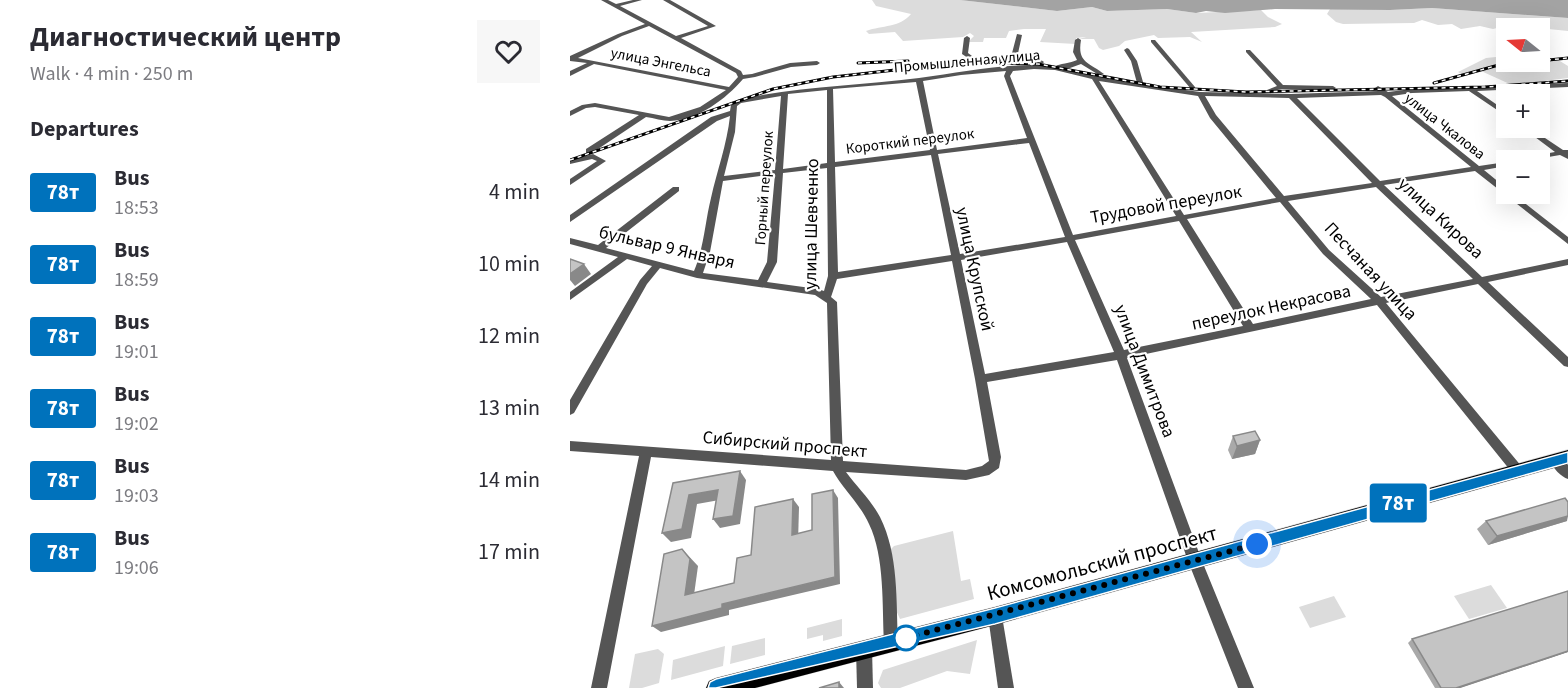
<!DOCTYPE html>
<meta charset="utf-8">
<style>
body{margin:0;font-family:"Source Sans 3",sans-serif;background:#f7f7f7;color:#2b2b33;height:100vh;display:flex;flex-direction:column;font-size:22px;white-space:nowrap}
*{box-sizing:border-box;margin:0}
p{font-size:20px;color:#7c7c81}
.icon{flex:none;width:33px;height:33px;fill:none;stroke:currentColor;stroke-width:2;stroke-linecap:round;stroke-linejoin:round}
.map{position:relative;flex:1;overflow:hidden}
.drawer{display:flex;flex-direction:column;background:#fff;width:570px}
.drawer>*{flex:none}
.badge{padding:0 12px;border-radius:4px;font-size:21px;line-height:39px}
.needle{width:39px;rotate:288deg}
.fabs{position:absolute;left:926px;top:18px;display:grid;gap:12px}
.fabs a{display:grid;place-items:center;width:54px;height:54px;border-radius:0px;background:#fff;box-shadow:0 6px 24px #0002;font-size:30px}
.you{position:absolute;width:30px;height:30px;margin:-15px;border:4px solid #fff;border-radius:50%;background:#1a73e8;box-shadow:0 0 0 9px #1a73e833}
.map>.badge{position:absolute;translate:-50% -50%;box-shadow:0 0 0 3px #fff}
h2{padding:0 30px;font-size:22px;line-height:54px}
.round{display:grid;place-items:center;flex:none;width:63px;height:63px;border-radius:0px;background:#f7f7f7}
.head{display:flex;align-items:center;justify-content:space-between;height:102px;padding:0 30px}
h1{font-size:28px;font-weight:700;line-height:45px}
ul{padding:0;list-style:none}
li{display:flex;align-items:center;gap:18px;height:72px;padding:0 30px}
li div{flex:1}
li b{display:block;font-size:22px}
li em{font-style:normal}
li .badge{min-width:66px;font-weight:700;text-align:center}
main{display:flex;flex:1;min-height:0}
.map>svg:first-child{display:block}
.green{fill:#dcdcdc}
.water{fill:#a3a3a3}
.lines{fill:none;stroke-linecap:round;stroke-linejoin:round}
.major-casing{stroke:#dbdbdb;stroke-width:1}
.minor{fill:#555;fill-rule:evenodd}
.major{fill:#000;fill-rule:evenodd}
.rail-casing{stroke:#000;stroke-width:3}
.rail{stroke:#fff;stroke-width:1.5;stroke-dasharray:4;stroke-linecap:butt}
.wall{fill:#a9a9a9}
.shaded-wall{fill:#898989}
.building{fill:#c4c4c4;stroke:#898989;stroke-width:1.5}
.line{fill:#0072bc;stroke:#fff;stroke-width:1.5}
.walk{stroke:#000;stroke-width:6;stroke-dasharray:0 10.8}
.stop-dot{fill:#fff;stroke:#0072bc;stroke-width:3}
.labels{text-anchor:middle;stroke-width:4.5;stroke-linejoin:round;paint-order:stroke}
.far-street-label{font-size:15px;fill:#000;stroke:#fff}
.street-label{font-size:18px;fill:#000;stroke:#fff}
.near-street-label{font-size:21px;fill:#000;stroke:#fff}
</style>
<main>
<section class="drawer">
<div class="head"><div><h1>Диагностический центр</h1><p>Walk · 4 min · 250 m</p></div><a class="round"><svg class="icon" aria-label="heart" viewBox="0 0 24 24"><path d="M12 20l-8-8c-3-5 5-10 8-4 3-6 11-1 8 4z"/></svg></a></div>
<h2>Departures</h2>
<ul>
<li><span class="badge" style="background:#0072bc;color:#fff">78т</span><div><b>Bus</b><p>18:53</p></div><em>4 min</em></li>
<li><span class="badge" style="background:#0072bc;color:#fff">78т</span><div><b>Bus</b><p>18:59</p></div><em>10 min</em></li>
<li><span class="badge" style="background:#0072bc;color:#fff">78т</span><div><b>Bus</b><p>19:01</p></div><em>12 min</em></li>
<li><span class="badge" style="background:#0072bc;color:#fff">78т</span><div><b>Bus</b><p>19:02</p></div><em>13 min</em></li>
<li><span class="badge" style="background:#0072bc;color:#fff">78т</span><div><b>Bus</b><p>19:03</p></div><em>14 min</em></li>
<li><span class="badge" style="background:#0072bc;color:#fff">78т</span><div><b>Bus</b><p>19:06</p></div><em>17 min</em></li>
</ul>
</section>
<div class="map">
<svg width="998" height="688" viewBox="0 0 998 688">
<rect width="100%" height="100%" fill="#fff"/>
<g class="green">
<path d="M302,0H390L487,11L522,7L537,11L597,9L626,13L691,10L698,17L712,24L705,27L621,32L632,42L620,37L588,38L584,35L555,41L549,46L533,50L529,48L524,39H509L516,37L506,38V44L470,42L476,29H454L439,31L436,38H414L413,42H398L404,36L400,33L393,37L333,41L325,32L299,34L296,31C313,25 329,28 341,14L306,6Z"/>
<polygon points="776,8 820,10 862,8 998,18 998,31 939,25 923,29 910,26 891,29 882,24 868,25 852,20 844,23 773,24 766,22 757,14 760,9"/>
<polygon points="936,56 936,62 969,62 969,59 985,58 998,66 998,78 942,85 911,71 895,76 888,72 916,58"/>
<polygon points="383,531 391,581 400,579 404,599 330,619 324,606 319,551 324,546"/>
<polygon points="921,585 937,608 899,619 884,596"/>
<polygon points="764,596 776,617 740,628 729,607"/>
<polygon points="272,619 272,636 253,641 253,635 237,639 237,628"/>
<polygon points="195,638 195,655 160,664 162,646"/>
<polygon points="407,640 400,674 377,671 330,688 311,688 308,683 313,670"/>
<polygon points="155,646 153,666 101,680 103,660"/>
<polygon points="88,649 94,654 89,683 72,688 59,688 65,654"/>
</g>
<polygon class="water" points="390,0 998,0 998,18 862,8 820,10 705,9 655,13 636,11 626,13 597,9 537,11 522,7 487,11"/>
<g class="lines">
<defs>
<polygon id="major" points="998,450 998,464 425,625 185,688 136,688 139,681 146,678 425,607"/>
</defs>
<use href="#major" class="major-casing"/>
<g class="minor">
<path d="M31,0H38L46,4L63,0H72L50,6L106,36L138,26L93,0H100L146,26L111,38L171,71L173,75L182,74L220,63L247,61L250,63L247,65L221,67L185,77L173,79C156,99 128,120 100,121C93,121 84,118 76,117L22,153H16V149L69,115L25,107L16,108L0,116V111L12,105L25,103L99,117L130,107L156,90L24,64L0,76V71L17,63L0,61V56L48,34L75,24ZM79,26L166,73L168,77L159,87L8,58L52,36Z"/>
<polygon points="447,34 452,35 447,58 471,60 474,62 473,63 401,60 392,54 394,38 397,36 400,38 398,53 402,56 441,57"/>
<path d="M508,38L511,40C507,63 519,62 534,74L529,75L511,64L500,68H492C518,74 541,79 567,83L561,61L554,50L557,48L559,49L567,61L573,82L572,84L630,92L721,94L808,91L805,88L808,86L818,92L842,89L998,83V87L907,91L936,111V116L899,91L842,93L822,96L909,166L936,162V166L914,170L936,188V194H943L998,237V244L905,171L814,185L912,277L998,259V265L918,282L998,357V367L994,366L908,284L816,303L952,467L954,471L952,475L948,476L944,475L807,305L557,358L632,561L684,688H668L618,561L547,360L417,382L431,457L429,468L419,475L396,480L276,472C287,487 301,500 310,517C329,555 326,601 328,642L326,647L321,649L316,647L314,642C312,606 315,557 299,524C290,504 273,489 263,471L81,457L37,688H21L69,456L0,451V441L261,460L257,303L245,295L127,278L90,268L77,284L4,413L0,415V400L70,280L82,266L57,259L0,300V292L48,257L0,244V238L28,245L103,187H109V191L36,248L124,271C134,248 135,222 141,198C147,171 157,144 160,116L147,121L0,222V215L141,117L160,111L161,105L167,100C228,86 287,86 349,78C394,72 440,62 486,66C488,64 501,63 507,60L503,52L505,40ZM464,69L485,70L522,79L606,216L503,235L440,76L443,71ZM436,71L434,76L457,138L367,150L353,81L391,75ZM529,81L628,96L640,118L706,198L614,215ZM346,82L360,150L265,162L263,89ZM257,90V163L213,169L218,94ZM811,95L815,97L901,167L810,181L727,98ZM211,96L205,170L154,176L165,132L167,106L171,103ZM635,96L719,98L802,183L714,196L646,115ZM459,143L495,237L390,254L368,154ZM361,155L381,255L268,272L265,167ZM257,168L258,276L254,291L248,289L197,282L207,262L213,173ZM205,174L197,262L188,280L133,273L140,252L153,181ZM806,187L903,279L811,297L759,250L718,201ZM710,202L753,254L801,299L683,324L617,219ZM609,221L673,326L554,350L505,240ZM497,242L544,352L415,374L391,260ZM382,261L405,379L419,461L412,466L396,470L273,461L267,302L261,297L267,279Z"/>
<polygon points="581,40 585,40 625,87 625,89 621,89 581,42"/>
<polygon points="676,50 680,50 713,85 763,86 766,88 763,90 712,89 697,92 697,90 707,86 676,52"/>
<polygon points="953,128 960,128 993,150 998,150 998,159 990,155 961,160 947,160 951,158 985,152"/>
<polygon points="23,154 36,161 0,185 0,179 27,161 22,159 0,164 0,160"/>
<path d="M986,456L990,457L998,465V479C991,477 983,468 980,461L982,457Z"/>
<polygon points="425,609 430,611 432,616 444,688 428,688 418,616 420,611"/>
<polygon points="294,641 299,644 302,649 303,688 287,688 286,649 289,644"/>
</g>
<use href="#major" class="major"/>
<defs>
<g id="rail">
<polyline points="969,61 998,58"/>
<polyline points="288,63 338,61"/>
<polyline points="864,83 925,66 962,62"/>
<polyline points="0,160 203,89 263,77 396,62 468,64 590,87 676,92 915,87 998,81"/>
</g>
</defs>
<use href="#rail" class="rail-casing"/>
<use href="#rail" class="rail"/>
</g>
<g class="wall">
<polygon points="663,436 690,440 685,454 662,459 658,450"/>
<polygon points="916,521 997,521 918,545 907,529"/>
<polygon points="998,591 998,652 890,688 865,688 838,643 842,639"/>
</g>
<g class="shaded-wall">
<polygon points="14,264 21,274 5,286 0,280 0,274"/>
<polygon points="690,440 685,454 662,459 667,446"/>
<polygon points="170,471 176,480 170,524 150,528 143,519"/>
<polygon points="148,490 155,499 127,504 121,538 101,542 92,533 119,495"/>
<polygon points="263,490 268,498 270,584 159,610 159,615 91,632 82,626 152,604 265,577"/>
<polygon points="223,499 229,507 228,543 222,535"/>
<polygon points="998,516 997,521 918,545 927,536"/>
<polygon points="112,549 128,566 123,602 115,595"/>
<polygon points="998,651 998,652 890,688 886,688"/>
<polygon points="269,682 274,688 269,688"/>
</g>
<g class="building">
<polygon points="0,259 14,264 0,274"/>
<polygon points="685,431 690,440 667,446 663,436"/>
<polygon points="170,471 163,516 143,519 148,490 119,495 112,529 92,533 103,483"/>
<polygon points="263,490 265,577 152,604 152,608 82,626 94,554 112,549 120,559 115,595 164,583 167,558 181,555 185,507 223,499 222,535 242,530 242,494"/>
<polygon points="995,498 998,502 998,516 927,536 916,521"/>
<polygon points="998,591 998,651 886,688 871,688 842,639"/>
<polygon points="269,682 269,688 249,688"/>
</g>
<polygon class="line" points="998,452 998,463 425,624 146,688 138,688 140,682 146,679 425,608"/>
<g class="lines">
<polyline class="walk" points="336,638 687,544"/>
</g>
<circle class="stop-dot" cx="336" cy="638" r="12"/>
<g class="labels">
<g class="far-street-label">
<text transform="translate(397 61) rotate(-5)" y="5">Промышленная улица</text>
<text transform="translate(91 62) rotate(11)" y="5">улица Энгельса</text>
<text transform="translate(875 126) rotate(38)" y="5">улица Чкалова</text>
<text transform="translate(340 141) rotate(-7)" y="5">Короткий переулок</text>
<text transform="translate(194 188) rotate(-86)" y="5">Горный переулок</text>
</g>
<g class="street-label">
<text transform="translate(596 204) rotate(-10)" y="6">Трудовой переулок</text>
<text transform="translate(871 218) rotate(43)" y="6">улица Кирова</text>
<text transform="translate(241 224) rotate(-89)" y="6">улица Шевченко</text>
<text transform="translate(97 247) rotate(13)" y="6">бульвар 9 Января</text>
<text transform="translate(405 269) rotate(78)" y="6">улица Крупской</text>
<text transform="translate(801 271) rotate(47)" y="6">Песчаная улица</text>
<text transform="translate(701 307) rotate(-12)" y="6">переулок Некрасова</text>
<text transform="translate(575 371) rotate(69)" y="6">улица Димитрова</text>
<text transform="translate(215 444) rotate(5)" y="6">Сибирский проспект</text>
</g>
<g class="near-street-label">
<text transform="translate(532 563) rotate(-15)" y="7">Комсомольский проспект</text>
</g>
</g>
</svg>
<div class="fabs">
<a><svg class="needle" viewBox="-14 -14 28 28"><path d="M0-13l5 13h-10z" fill="#e53935"/><path d="M0 13l5-13h-10z" fill="#7c7c81"/></svg></a>
<a>+</a>
<a>−</a>
</div>
<div class="you" style="left:687px;top:544px"></div>
<b class="badge" style="left:828px;top:503px;background:#0072bc;color:#fff">78т</b>
</div>
</main>
